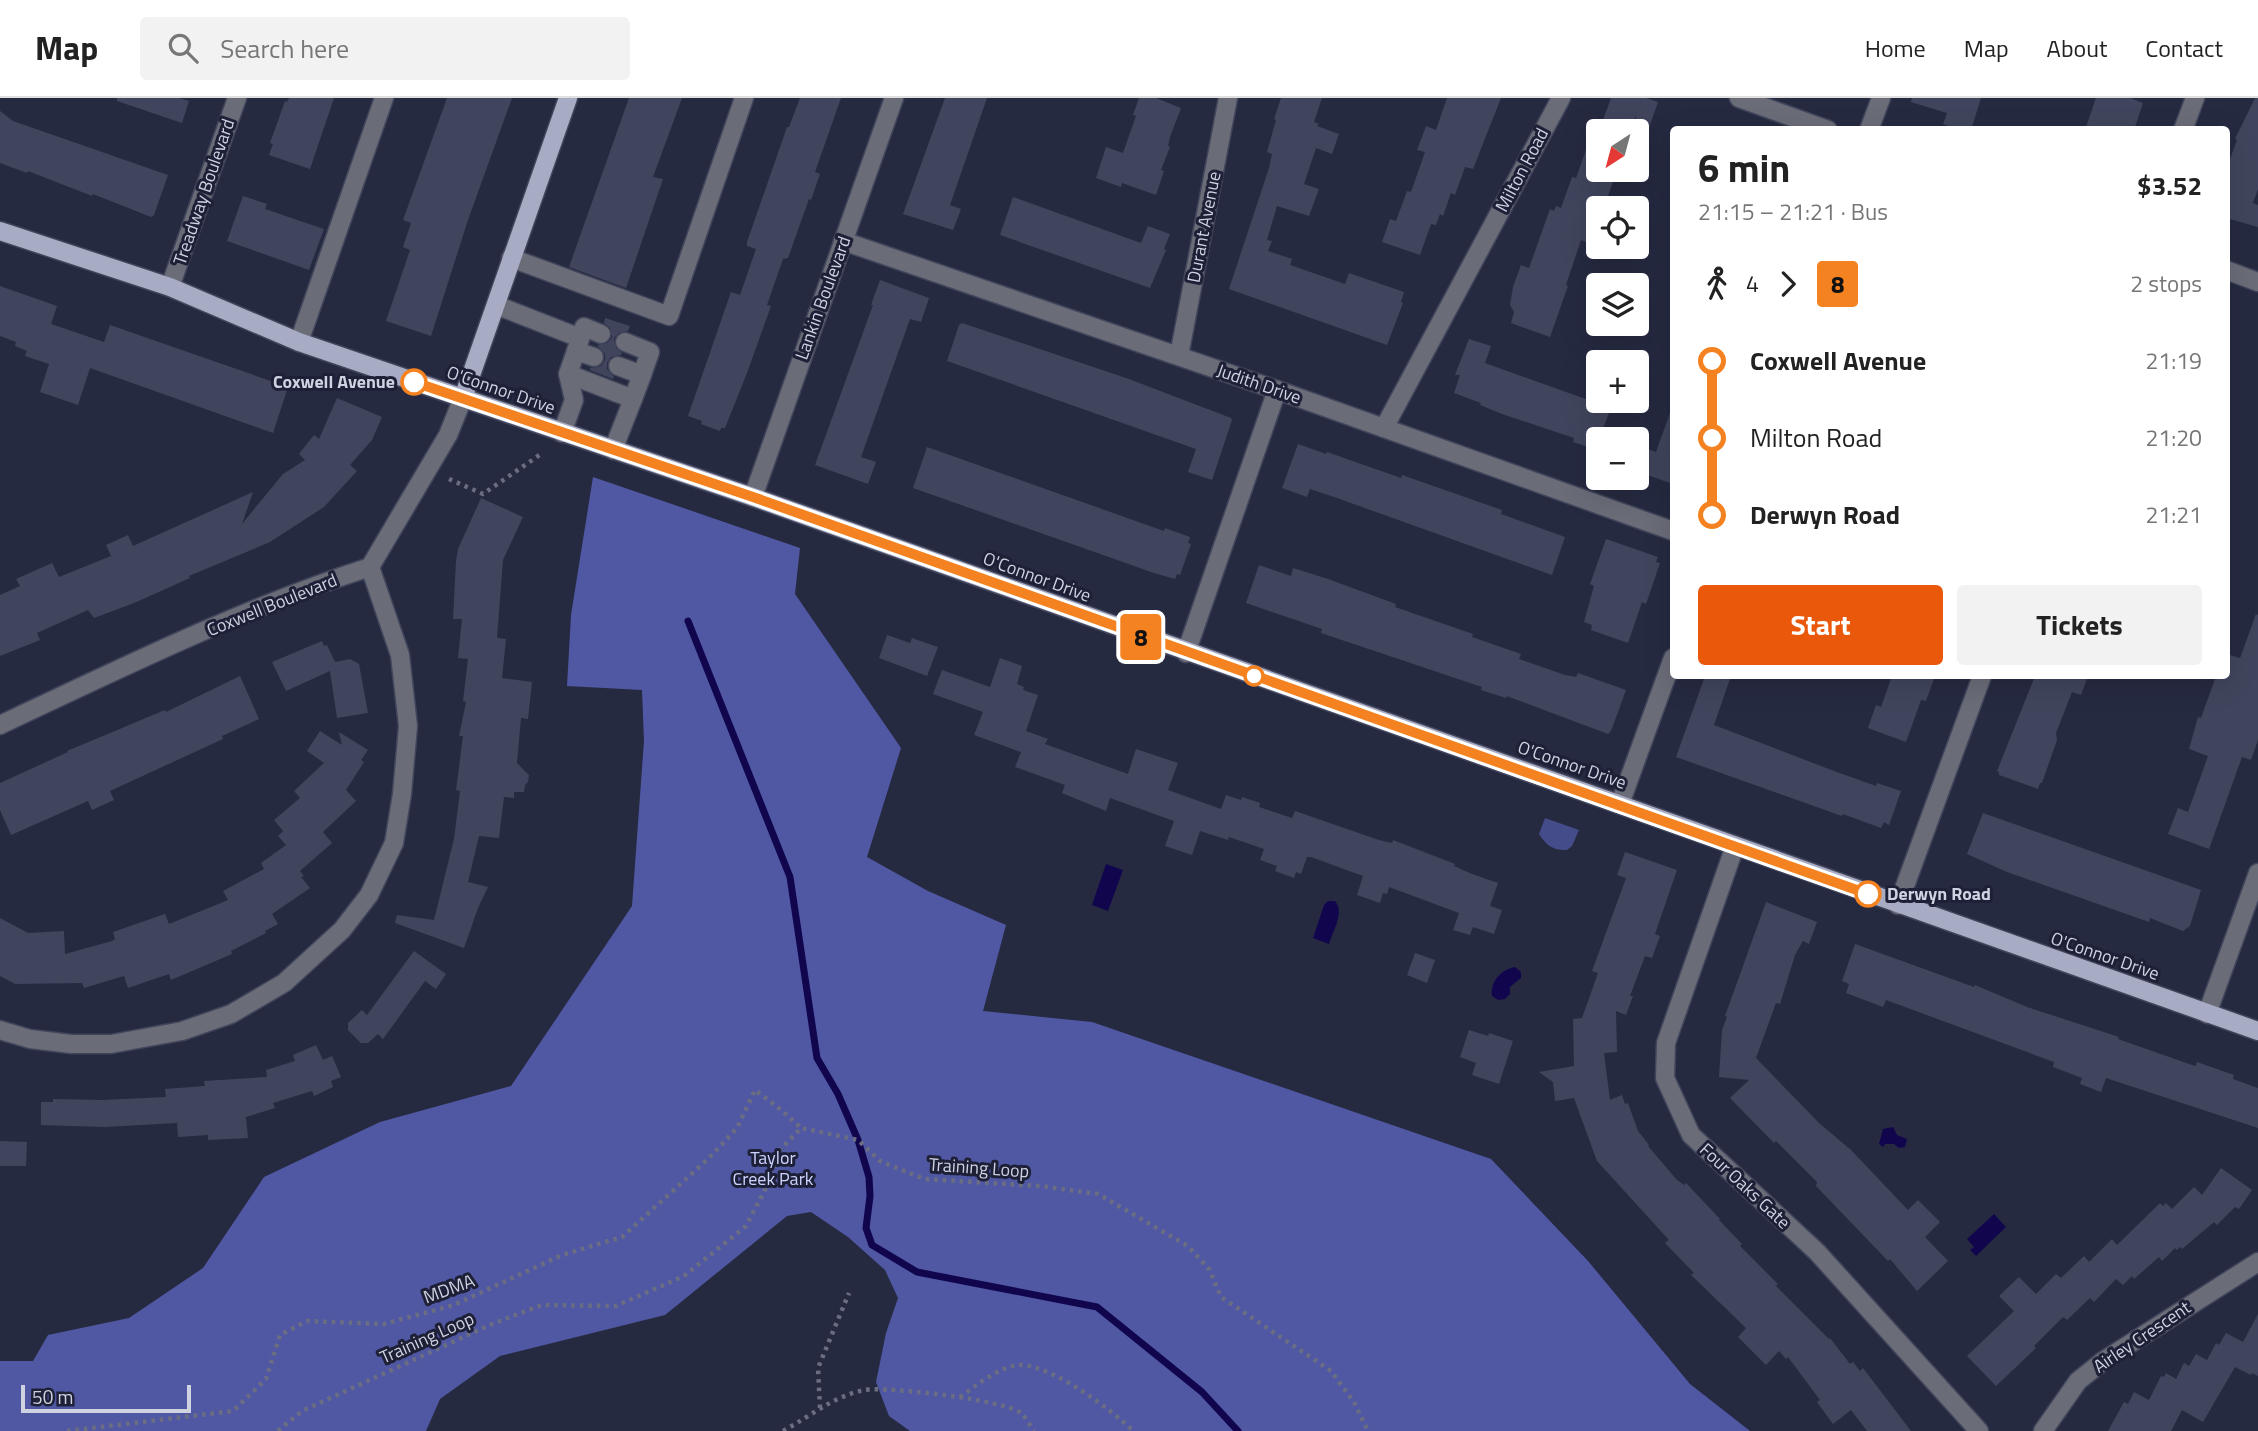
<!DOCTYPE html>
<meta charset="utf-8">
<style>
body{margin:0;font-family:"Titillium Web",sans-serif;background:#f2f2f2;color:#222;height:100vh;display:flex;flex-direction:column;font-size:26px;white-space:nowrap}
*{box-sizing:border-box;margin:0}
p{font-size:23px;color:#767676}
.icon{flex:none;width:38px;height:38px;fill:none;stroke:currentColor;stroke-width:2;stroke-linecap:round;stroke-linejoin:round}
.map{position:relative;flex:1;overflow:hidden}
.panel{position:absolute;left:1670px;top:28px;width:560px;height:553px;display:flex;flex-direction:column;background:#fff;border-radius:7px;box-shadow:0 7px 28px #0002}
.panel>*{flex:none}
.badge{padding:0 14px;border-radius:5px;font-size:24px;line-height:46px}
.needle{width:46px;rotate:216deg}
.fabs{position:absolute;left:1586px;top:21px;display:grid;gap:14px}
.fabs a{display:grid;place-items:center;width:63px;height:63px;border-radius:7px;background:#fff;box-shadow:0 7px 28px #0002;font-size:35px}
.scale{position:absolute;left:21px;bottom:18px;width:170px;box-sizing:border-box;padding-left:7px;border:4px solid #cfd2e1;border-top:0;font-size:19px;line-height:24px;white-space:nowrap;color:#cfd2e1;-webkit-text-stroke:5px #1d2036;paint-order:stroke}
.map>.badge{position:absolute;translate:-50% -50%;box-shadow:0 0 0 4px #fff}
.legs{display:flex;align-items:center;gap:10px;height:77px;padding:0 28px;font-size:23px}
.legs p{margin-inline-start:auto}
.head{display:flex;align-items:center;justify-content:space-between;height:119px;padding:0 28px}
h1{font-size:38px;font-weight:700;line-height:52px}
.cta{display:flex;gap:14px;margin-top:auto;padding:14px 28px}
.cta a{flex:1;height:80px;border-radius:7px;background:#ea580c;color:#fff;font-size:28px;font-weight:700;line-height:80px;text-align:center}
.cta a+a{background:#f2f2f2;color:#222}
ul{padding:0 28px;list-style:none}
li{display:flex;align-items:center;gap:24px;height:77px;font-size:26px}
li i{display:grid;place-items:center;width:10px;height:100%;margin:0 9px;background:currentColor}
li i::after{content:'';width:18px;height:18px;margin:-9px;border:5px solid;border-radius:50%;background:#fff}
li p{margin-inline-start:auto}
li:first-child i{background:linear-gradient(#0000 50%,currentColor 0)}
li:last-child i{background:linear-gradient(currentColor 50%,#0000 0)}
header{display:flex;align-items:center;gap:42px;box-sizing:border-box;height:98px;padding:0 35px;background:#fff;border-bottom:2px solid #e0e0e0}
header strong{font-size:33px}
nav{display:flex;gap:38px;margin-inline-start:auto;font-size:24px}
.search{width:490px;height:63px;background:#f2f2f2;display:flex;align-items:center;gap:18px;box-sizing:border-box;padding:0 24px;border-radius:7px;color:#767676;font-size:26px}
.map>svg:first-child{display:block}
.green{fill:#454c8a}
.forest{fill:#5058a3}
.water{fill:#11064e}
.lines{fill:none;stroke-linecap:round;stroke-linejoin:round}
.stream{stroke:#11064e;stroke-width:7}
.building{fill:#40455d}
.minor-casing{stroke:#41455b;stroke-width:21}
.major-casing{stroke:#41455b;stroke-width:21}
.path{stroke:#6b6e82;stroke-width:4.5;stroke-dasharray:3.5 5;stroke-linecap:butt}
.minor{stroke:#6a6c78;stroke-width:18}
.major{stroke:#a7acc4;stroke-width:18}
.line-1-casing{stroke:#fff;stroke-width:16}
.line-1{stroke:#f58220;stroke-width:10}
.stop-1-dot{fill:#fff;stroke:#f58220;stroke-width:3.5}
.labels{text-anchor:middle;stroke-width:6;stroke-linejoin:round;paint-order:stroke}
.street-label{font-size:18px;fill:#cfd2e1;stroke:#1d2036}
.stop-label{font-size:18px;font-weight:bold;fill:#cfd2e1;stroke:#1d2036;text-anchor:end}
.park-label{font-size:18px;fill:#ccd4ff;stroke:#1d2036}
</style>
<header>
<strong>Map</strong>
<div class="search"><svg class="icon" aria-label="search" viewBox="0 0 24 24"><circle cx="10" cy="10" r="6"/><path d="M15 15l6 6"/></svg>Search here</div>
<nav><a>Home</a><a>Map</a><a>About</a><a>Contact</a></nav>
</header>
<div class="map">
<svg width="2258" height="1333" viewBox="0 0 2258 1333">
<rect width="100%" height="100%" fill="#262a41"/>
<path class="green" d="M1545,720L1579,732L1572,748L1567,752C1552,752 1547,748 1539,736Z"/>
<polygon class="forest" points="593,379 800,450 795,496 901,650 867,759 928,793 1006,827 983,913 1092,924 1491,1061 1588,1163 1690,1286 1750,1333 910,1333 889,1318 876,1284 886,1235 898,1200 885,1172 848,1139 811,1114 787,1118 665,1217 500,1258 440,1301 426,1333 0,1333 0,1263 33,1263 48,1237 129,1220 203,1170 264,1079 380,1024 511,988 632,808 644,643 642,592 567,588 571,517"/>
<g class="water">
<polygon points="1106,766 1123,772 1108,813 1092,807"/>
<path d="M1328,803H1335C1345,814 1333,833 1329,846L1313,840L1324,807Z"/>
<path d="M1515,869L1521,874V880L1510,889V896L1505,901L1498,902L1492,898C1490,883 1502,871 1515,869Z"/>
<polygon points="1893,1029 1897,1037 1907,1041 1905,1049 1899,1050 1894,1046 1885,1046 1883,1049 1879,1046 1883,1031"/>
<polygon points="1994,1116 2006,1129 1976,1158 1970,1152 1974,1149 1967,1141"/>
</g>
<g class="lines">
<polyline class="stream" points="688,523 790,779 817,960 838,996 858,1042 869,1079 870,1098 866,1130 872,1147 917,1174 1097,1209 1202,1294 1238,1333"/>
</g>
<g class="building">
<polygon points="117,0 179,0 189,3 182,25 117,3"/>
<polygon points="289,0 334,0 310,71 269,57 273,46 270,45 285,3 287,4"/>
<polygon points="447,0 512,0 468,122 431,238 386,223 410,152 403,149 411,125 403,122"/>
<polygon points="629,0 682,0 653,79 663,81 626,190 569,169"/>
<polygon points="800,0 841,0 815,74 820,76 811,102 809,101 788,160 783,161 767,207 771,208 747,275 725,330 721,330 720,333 701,326 702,323 688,318 731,194 740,197 756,151 747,148 747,144 787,29 789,29"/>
<polygon points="945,0 987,0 950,107 961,111 953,132 903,116"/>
<polygon points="1139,0 1156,0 1181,10 1170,39 1168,48 1170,49 1161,72 1164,73 1156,97 1122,85 1121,89 1096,80 1106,49 1123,55 1136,18 1133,17"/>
<polygon points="1281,0 1322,0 1314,24 1319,26 1317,28 1339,36 1332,56 1316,50 1304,86 1319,91 1309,118 1277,108 1267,142 1272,143 1268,153 1292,161 1290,167 1345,186 1349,175 1404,194 1401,204 1403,205 1387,247 1229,191 1269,70 1272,56 1267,54 1276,22 1274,21"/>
<polygon points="1447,0 1501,0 1473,71 1465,69 1455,97 1451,95 1443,118 1440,116 1436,127 1431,126 1420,157 1382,144 1390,121 1396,123 1407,93 1411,94 1425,54 1417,52 1426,28 1436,32"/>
<polygon points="1611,0 1646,0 1658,4 1639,58 1636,57 1636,17 1631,33 1599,33"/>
<polygon points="1912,0 1981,0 1971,32 1959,32 1943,26 1947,15 1911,4"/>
<polygon points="2096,0 2130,0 2143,5 2134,32 2085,32"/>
<polygon points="2255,0 2258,0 2258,91 2253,105 2258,107 2258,129 2226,120 2226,72 2237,42 2235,41"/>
<polygon points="0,13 13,23 168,77 154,117 151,119 93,96 92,98 28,73 27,75 0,65"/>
<polygon points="1595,26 1598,26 1598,72 1617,72 1604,110 1598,110 1598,143 1588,140 1586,144 1581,142 1566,187 1568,188 1550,239 1511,225 1514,214 1510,207 1513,189 1521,167 1529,170 1550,111 1554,113 1556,108 1561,110 1572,79 1576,80"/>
<polygon points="243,98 267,106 265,111 324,131 309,172 227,143"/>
<polygon points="1013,99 1141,145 1148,128 1170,136 1164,151 1166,152 1150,190 1000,137"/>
<polygon points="880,182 929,200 921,224 910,221 861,359 876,364 868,386 815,367 873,207 871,207"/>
<polygon points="0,188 57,208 51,226 104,244 110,227 288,289 273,335 90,270 78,307 40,294 49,266 25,258 27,253 15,248 16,244 0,238"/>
<polygon points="605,220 630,228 628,233 619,235 614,240 616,250 622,255 621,257 611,259 607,265 607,271 614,279 613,281 590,272 590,270 601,268 605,262 605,256 597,247 607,245 612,240 610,230 604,225"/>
<polygon points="962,225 1129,281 1231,320 1232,322 1212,382 1188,374 1196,351 947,263 959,227"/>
<polygon points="1469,241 1491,248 1485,265 1611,310 1597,346 1593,344 1591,350 1573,344 1574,340 1502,316 1480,307 1481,305 1454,295 1460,277 1455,277"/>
<polygon points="337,300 382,319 372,342 350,367 357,373 324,409 270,444 189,478 190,480 134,505 94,520 88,512 37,535 40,542 0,558 0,497 20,488 16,481 52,465 59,479 111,458 106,447 128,437 133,448 253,394 242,426 283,376 305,362 299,356 314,337 319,341"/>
<polygon points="1671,312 1673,312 1673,386 1636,373 1642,349 1656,354"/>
<polygon points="1298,346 1326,356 1327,354 1401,380 1402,377 1502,412 1501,416 1565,439 1552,477 1337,400 1310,391 1307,399 1282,390"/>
<polygon points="927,349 1164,433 1165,430 1190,439 1188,445 1191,446 1180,477 1177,476 1175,481 1154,475 913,390"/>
<polygon points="481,400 523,419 503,462 497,540 506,541 502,580 532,584 528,621 521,620 517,665 529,677 528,684 525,687 524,694 514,694 514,700 504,699 499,740 479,738 468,784 488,789 478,810 464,850 395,825 397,817 434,822 454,741 460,693 456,692 463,638 459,638 466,604 463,603 468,561 458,560 462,521 453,521 456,463 458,451"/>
<polygon points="1606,441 1658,459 1656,464 1660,465 1646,506 1642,504 1628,545 1591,532 1592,527 1584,524 1594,488 1590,486"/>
<polygon points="1259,467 1291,478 1293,470 1328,481 1396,506 1395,509 1473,536 1472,539 1521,556 1519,561 1565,577 1576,579 1578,575 1626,592 1611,633 1608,636 1507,598 1506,600 1481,592 1482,589 1321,535 1322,531 1246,505"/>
<polygon points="2256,516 2258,517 2258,642 2251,662 2242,659 2209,751 2168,736 2178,710 2188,714 2208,658 2189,651 2198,619 2201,620 2216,578 2226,578 2226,556 2240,560"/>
<polygon points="887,537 910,545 912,540 938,549 927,578 879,560"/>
<polygon points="322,543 324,548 327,547 335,564 350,561 359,566 368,615 337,620 330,573 286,593 272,564"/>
<polygon points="1000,560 1022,568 1017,586 1024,589 1023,592 1038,597 1026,633 1048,641 1045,646 1128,676 1136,651 1178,665 1168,692 1221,711 1226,697 1241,702 1242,699 1260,705 1259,709 1292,720 1295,713 1379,742 1392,745 1393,742 1455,766 1454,768 1472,776 1498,785 1490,808 1502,812 1494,836 1473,829 1470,837 1453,832 1459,815 1389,789 1387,796 1383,795 1380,805 1357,797 1363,778 1311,759 1307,759 1301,776 1296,774 1294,780 1275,773 1277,768 1260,762 1264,751 1229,739 1228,742 1200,733 1192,757 1165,748 1174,723 1110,700 1106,713 1062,695 1065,687 1015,669 1021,654 974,637 983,614 933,596 942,572 990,589"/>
<polygon points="240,578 259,621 222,638 223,641 110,693 114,702 92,712 88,703 11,737 0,712 0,685 68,654 67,653 165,612 166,614"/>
<polygon points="1705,578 1731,578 1714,627 1834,673 1876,688 1877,685 1901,693 1889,727 1884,724 1881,730 1843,716 1842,718 1676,659"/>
<polygon points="1892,578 1935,578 1926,603 1921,602 1906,644 1868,630 1876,607 1881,609"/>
<polygon points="2035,578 2088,578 2081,597 2072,594 2056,635 2057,642 2042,685 2040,685 2038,691 1999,677 1999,674 1997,673"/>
<polygon points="320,633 342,647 339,634 368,652 361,662 364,664 346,692 356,703 323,734 332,745 300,773 304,778 301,779 310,790 272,816 278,826 265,833 266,835 231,853 232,856 171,882 169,876 128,890 124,878 84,890 82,885 15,886 0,878 0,820 28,835 64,833 65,856 112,843 115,841 113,834 165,816 169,826 228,802 223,793 264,771 261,765 286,747 278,738 283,733 274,722 300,700 294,693 324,665 307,653"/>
<polygon points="1983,715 2201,792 2190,828 2183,833 2150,820 2149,824 2007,774 1967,756"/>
<polygon points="1625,754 1677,772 1655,836 1660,838 1652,860 1645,858 1630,898 1633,898 1626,917 1616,913 1617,954 1604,955 1610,1002 1622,997 1625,1006 1628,1005 1638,1033 1649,1047 1648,1048 1677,1082 1684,1087 1686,1085 1720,1121 1719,1122 1742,1146 1740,1148 1778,1186 1776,1188 1829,1241 1830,1240 1850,1266 1853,1264 1860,1273 1863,1270 1911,1333 1867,1333 1851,1312 1833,1326 1817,1304 1820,1302 1788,1259 1786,1261 1779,1253 1766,1267 1738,1239 1746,1230 1691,1177 1694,1175 1665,1145 1669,1142 1597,1063 1574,1000 1555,1003 1553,984 1539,974 1574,968 1573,921 1582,920 1598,875 1592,873 1626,780 1617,777"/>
<polygon points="1766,804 1817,824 1809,846 1803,843 1795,857 1780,906 1776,905 1756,960 1819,1025 1851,1052 1908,1112 1918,1102 1940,1124 1925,1139 1948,1163 1917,1193 1890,1161 1888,1163 1816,1088 1817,1084 1776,1043 1774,1045 1730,1000 1749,982 1719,979 1722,932 1727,919 1725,918"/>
<polygon points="1855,846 1974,889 1975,887 2027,909 2119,939 2118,941 2192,967 2196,968 2197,964 2234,977 2233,981 2258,990 2258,1030 2106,980 2101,994 2080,986 2082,980 2053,969 2054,964 1886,902 1883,909 1846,895 1849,886 1842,883"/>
<polygon points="414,853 446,876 436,891 425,883 383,941 378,936 368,945 361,945 348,932 348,925 362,912 367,917"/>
<polygon points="1415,855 1435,862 1427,885 1407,877"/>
<polygon points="1469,932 1488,938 1489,935 1513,943 1499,986 1472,977 1476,965 1460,959"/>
<polygon points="316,947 323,962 332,958 341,979 331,983 333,989 314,998 312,993 273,1005 275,1010 246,1019 248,1040 208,1042 208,1037 178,1039 177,1025 105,1029 41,1027 41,1004 53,1004 53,1001 102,1002 166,999 165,991 205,988 204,983 267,979 266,972 295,963 293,957"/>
<polygon points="0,1043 27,1044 26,1068 0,1068"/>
<polygon points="2221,1070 2252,1092 2239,1111 2235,1109 2217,1127 2214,1124 2182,1151 2180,1149 2177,1152 2175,1150 2162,1163 2159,1159 2134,1181 2132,1178 2123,1187 2116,1181 2094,1204 2090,1200 2067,1222 2063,1219 2034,1248 2036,1250 1996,1288 1967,1258 2014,1213 1999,1198 2019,1179 2036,1196 2056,1176 2061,1180 2084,1158 2089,1164 2112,1141 2117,1147 2160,1105 2163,1108 2166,1105 2172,1111 2194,1089 2202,1097"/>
<polygon points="2258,1216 2258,1278 2252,1275 2251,1277 2235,1269 2203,1324 2182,1312 2171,1333 2108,1333 2124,1304 2128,1306 2134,1294 2149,1302 2161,1278 2164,1279 2166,1275 2176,1281 2184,1265 2189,1268 2196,1256 2207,1262 2216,1245 2219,1247 2226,1235 2243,1244"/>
</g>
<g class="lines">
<defs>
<g id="minor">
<polyline points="1739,0 1828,32"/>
<polyline points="1869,32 1881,0"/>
<polyline points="2183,32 2195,0"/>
<polyline points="843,143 1277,292 1673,433"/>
<polyline points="511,160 669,218 744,0"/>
<polyline points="2226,172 2258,184"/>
<polyline points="170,189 237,0"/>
<polyline points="496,207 580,240"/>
<polyline points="299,244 384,0"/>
<polyline points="576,253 568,276 633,301 642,277"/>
<polyline points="1179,258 1228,0"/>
<polyline points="594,259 576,253 584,229 601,236"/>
<polyline points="618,268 642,277 650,254 625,244"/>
<polyline points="1384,330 1561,0"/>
<polyline points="562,335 574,302 568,276"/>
<polyline points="613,352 633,301"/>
<polyline points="753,399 894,0"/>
<polyline points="1186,555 1277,292"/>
<path d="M0,627C121,570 243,510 370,469L448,337L463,300"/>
<polyline points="1620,706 1673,560"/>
<polyline points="1735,748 1666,945 1665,980 1691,1037 1817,1154 1979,1333"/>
<polyline points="1898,807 1982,578"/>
<polyline points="2207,916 2258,775"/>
<polyline points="0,932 30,941 71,946 111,946 182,933 231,916 284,885 342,832 369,797 394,745 402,696 408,628 400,557 370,469"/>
<polyline points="2043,1333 2078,1283 2103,1263 2258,1164"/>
</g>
<g id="major">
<polyline points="0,133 170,189 299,244 753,399 2258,933"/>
<polyline points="463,300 568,0"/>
</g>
</defs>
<use href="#minor" class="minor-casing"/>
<use href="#major" class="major-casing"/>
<g class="path">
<polyline points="449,381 483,396 541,356"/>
<path d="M960,1299C975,1288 1003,1266 1022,1267C1054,1269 1111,1311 1133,1333"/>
<polyline points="820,1310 818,1270 849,1195"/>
<polyline points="67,1333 233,1313 266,1281 280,1237 307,1223 384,1226 454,1207 562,1157 622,1139 709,1060 737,1030 755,992 780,1011 801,1030"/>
<polyline points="278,1333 302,1313 492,1226 542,1207 616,1208 684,1178 746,1128 767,1088 780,1052 801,1030 858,1042 880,1063 924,1081 1041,1088 1098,1096 1188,1148 1209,1171 1221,1199 1331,1273 1354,1304 1368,1333"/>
<path d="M783,1333C811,1318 832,1299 864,1292C886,1288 1005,1302 1021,1315C1026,1319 1030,1328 1034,1333"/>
</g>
<use href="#minor" class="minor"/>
<use href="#major" class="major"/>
</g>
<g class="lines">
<defs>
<polyline id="line-1" points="414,284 753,399 1868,796"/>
</defs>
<use href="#line-1" class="line-1-casing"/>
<use href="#line-1" class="line-1"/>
</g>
<g class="stop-1-dot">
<circle cx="414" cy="284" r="12"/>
<circle cx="1254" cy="578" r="9"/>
<circle cx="1868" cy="796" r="12"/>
</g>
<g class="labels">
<g class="street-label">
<text transform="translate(1522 72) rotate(-62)" y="6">Milton Road</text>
<text transform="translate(204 94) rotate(-71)" y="6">Treadway Boulevard</text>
<text transform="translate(1204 129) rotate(-79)" y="6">Durant Avenue</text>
<text transform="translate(823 200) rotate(-70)" y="6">Lankin Boulevard</text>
<text transform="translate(1259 286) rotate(19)" y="6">Judith Drive</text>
<text transform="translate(501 292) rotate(19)" y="6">O'Connor Drive</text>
<text transform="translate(1037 479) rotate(20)" y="6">O'Connor Drive</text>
<text transform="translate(272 507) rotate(-22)" y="6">Coxwell Boulevard</text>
<text transform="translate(1572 667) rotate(19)" y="6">O'Connor Drive</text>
<text transform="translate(2105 858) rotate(19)" y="6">O'Connor Drive</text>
<text transform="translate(979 1070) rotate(4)" y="6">Training Loop</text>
<text transform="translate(1745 1088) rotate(43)" y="6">Four Oaks Gate</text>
<text transform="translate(449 1191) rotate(-20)" y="6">MDMA</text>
<text transform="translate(2142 1239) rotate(-34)" y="6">Airley Crescent</text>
<text transform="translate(427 1240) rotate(-24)" y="6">Training Loop</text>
</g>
<g class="stop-label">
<text x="395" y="290">Coxwell Avenue</text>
<text x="1887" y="802" text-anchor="start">Derwyn Road</text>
</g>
<g class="park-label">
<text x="773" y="1066">Taylor<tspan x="773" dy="21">Creek Park</tspan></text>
</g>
</g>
</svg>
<div class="fabs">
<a><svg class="needle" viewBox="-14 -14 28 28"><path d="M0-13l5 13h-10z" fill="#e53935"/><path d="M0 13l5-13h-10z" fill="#767676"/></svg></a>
<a><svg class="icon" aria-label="locate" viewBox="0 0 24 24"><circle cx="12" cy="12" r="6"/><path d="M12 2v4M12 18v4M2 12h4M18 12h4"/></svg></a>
<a><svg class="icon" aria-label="layers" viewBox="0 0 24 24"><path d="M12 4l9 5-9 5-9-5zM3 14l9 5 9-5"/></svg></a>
<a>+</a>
<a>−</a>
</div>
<div class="scale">50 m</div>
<b class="badge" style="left:1141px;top:539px;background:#f58220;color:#111">8</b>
<section class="panel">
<div class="head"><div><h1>6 min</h1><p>21:15 – 21:21 · Bus</p></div><b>$3.52</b></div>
<div class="legs"><svg class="icon" aria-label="walk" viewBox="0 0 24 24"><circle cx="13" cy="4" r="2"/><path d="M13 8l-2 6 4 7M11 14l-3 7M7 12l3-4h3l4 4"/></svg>4<svg class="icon" aria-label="forward" viewBox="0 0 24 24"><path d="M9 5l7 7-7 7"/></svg><b class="badge" style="background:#f58220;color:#111">8</b><p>2 stops</p></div>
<ul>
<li><i style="color:#f58220"></i><b>Coxwell Avenue</b><p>21:19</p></li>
<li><i style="color:#f58220"></i><span>Milton Road</span><p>21:20</p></li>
<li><i style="color:#f58220"></i><b>Derwyn Road</b><p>21:21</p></li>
</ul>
<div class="cta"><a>Start</a><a>Tickets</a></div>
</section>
</div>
